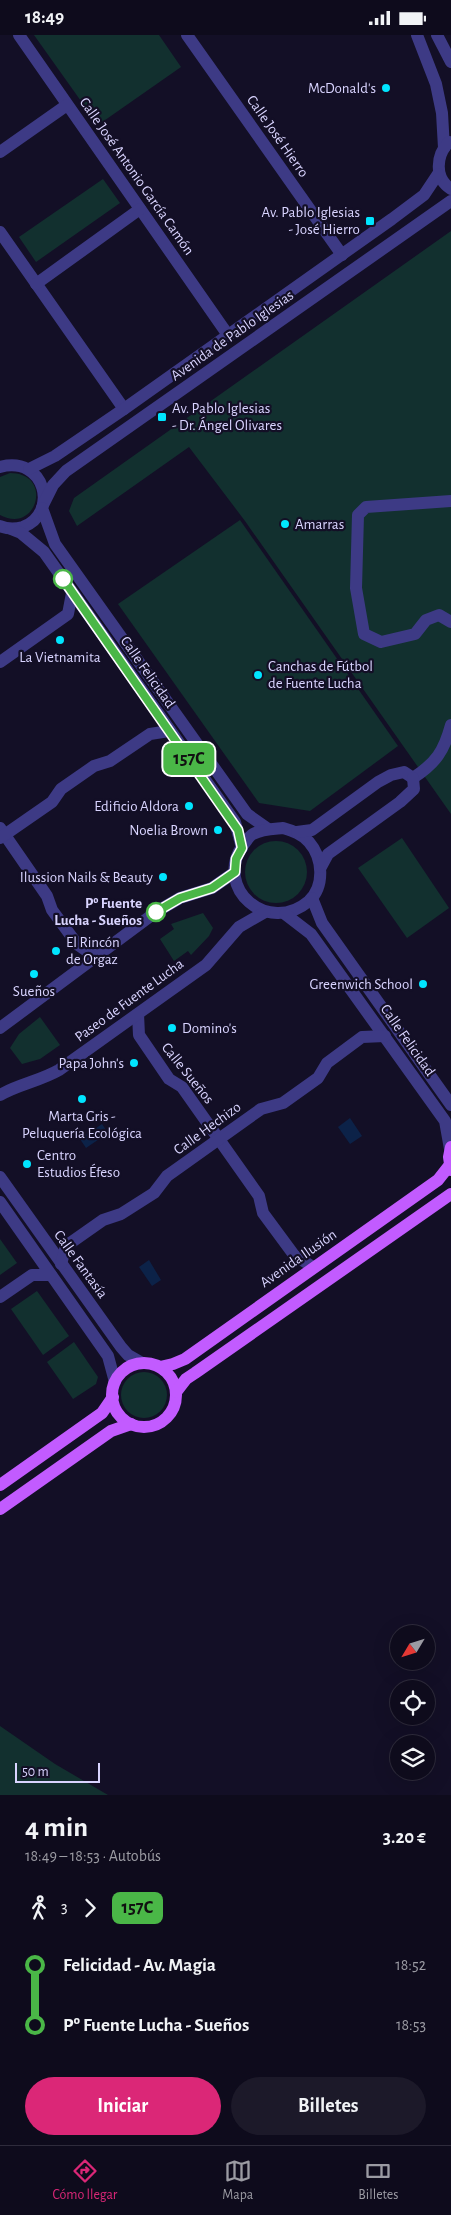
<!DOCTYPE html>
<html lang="es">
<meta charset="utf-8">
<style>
body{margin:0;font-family:"Alegreya Sans",sans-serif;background:#1c1929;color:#f1f3f6;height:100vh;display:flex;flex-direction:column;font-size:19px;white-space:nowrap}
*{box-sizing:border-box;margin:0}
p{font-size:16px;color:#9b9ba3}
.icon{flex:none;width:28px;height:28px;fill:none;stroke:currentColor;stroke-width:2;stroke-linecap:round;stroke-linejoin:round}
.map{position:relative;height:1760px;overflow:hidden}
.details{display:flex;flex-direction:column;background:#0e0b1c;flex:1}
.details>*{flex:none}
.badge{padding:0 10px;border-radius:8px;font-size:18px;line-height:32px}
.needle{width:32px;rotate:232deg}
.buttons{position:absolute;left:390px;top:1590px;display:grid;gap:10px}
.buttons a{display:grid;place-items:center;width:45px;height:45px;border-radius:50%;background:#0e0b1c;box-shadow:0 5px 20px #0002,0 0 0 1px #2e2b3b;font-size:25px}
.scale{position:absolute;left:15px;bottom:12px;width:85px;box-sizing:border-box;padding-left:5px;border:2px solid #d9d4ff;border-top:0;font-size:14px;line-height:18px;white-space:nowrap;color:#d9d4ff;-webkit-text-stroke:4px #130f26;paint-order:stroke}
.map>.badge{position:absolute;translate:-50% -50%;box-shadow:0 0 0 2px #fff}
.legs{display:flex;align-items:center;gap:8px;height:55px;padding:0 25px;font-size:16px}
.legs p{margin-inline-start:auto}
.overview{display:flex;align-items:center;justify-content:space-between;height:85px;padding:0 25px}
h1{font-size:28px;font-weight:700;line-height:38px}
.button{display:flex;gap:10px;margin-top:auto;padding:10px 25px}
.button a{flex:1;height:58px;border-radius:30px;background:#db2777;color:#fff;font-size:20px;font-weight:700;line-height:58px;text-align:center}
.button a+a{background:#1c1929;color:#f1f3f6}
ul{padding:0 25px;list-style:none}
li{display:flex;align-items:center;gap:18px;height:60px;font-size:19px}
li i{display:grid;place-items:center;width:8px;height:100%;margin:0 6px;background:currentColor}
li i::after{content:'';width:12px;height:12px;margin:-6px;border:4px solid;border-radius:50%;background:#0e0b1c}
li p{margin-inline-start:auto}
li:first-child i{background:linear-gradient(#0000 50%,currentColor 0)}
li:last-child i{background:linear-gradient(currentColor 50%,#0000 0)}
.status{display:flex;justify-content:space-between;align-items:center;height:35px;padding:0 25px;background:#0e0b1c;direction:ltr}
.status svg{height:14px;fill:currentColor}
.dock{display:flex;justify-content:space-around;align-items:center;height:70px;border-top:1px solid #2e2b3b;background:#0e0b1c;font-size:14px;color:#9b9ba3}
.dock a{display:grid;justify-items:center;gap:2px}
.dock .selected{color:#db2777}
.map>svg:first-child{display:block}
.green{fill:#12302f}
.water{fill:#0c2248}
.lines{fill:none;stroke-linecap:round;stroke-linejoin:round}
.minor{stroke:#3d3a85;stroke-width:12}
.major{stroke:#c25bff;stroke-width:12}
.line-1-casing{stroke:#fff;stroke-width:11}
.line-1{stroke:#4ab747;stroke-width:8}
.poi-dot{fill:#00e5ff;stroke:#130f26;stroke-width:2}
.stop-1-dot{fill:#fff;stroke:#4ab747;stroke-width:2.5}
.labels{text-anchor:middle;stroke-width:4.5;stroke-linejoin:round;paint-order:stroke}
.poi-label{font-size:15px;fill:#d9d4ff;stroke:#130f26;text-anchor:end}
.street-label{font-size:15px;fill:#d9d4ff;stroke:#130f26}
.stop-label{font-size:15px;font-weight:bold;fill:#d9d4ff;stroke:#130f26;text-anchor:end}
</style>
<div class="status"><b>18:49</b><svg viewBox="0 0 49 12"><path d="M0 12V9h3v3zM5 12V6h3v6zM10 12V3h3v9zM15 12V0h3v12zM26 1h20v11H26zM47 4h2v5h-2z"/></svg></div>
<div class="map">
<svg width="451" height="1760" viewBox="0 0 451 1760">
<rect width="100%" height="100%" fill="#130f26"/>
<g class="green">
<polygon points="34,0 159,0 181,32 98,90"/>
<polygon points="103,144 120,168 36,227 19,202"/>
<polygon points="451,196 451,779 245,486 189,412 77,491 69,476 74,463"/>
<path d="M10,438C54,438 37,500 0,480V442Z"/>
<polygon points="240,485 398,711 310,776 259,768 118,569"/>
<polygon points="402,803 449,873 407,903 358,833"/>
<circle cx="276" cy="837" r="31"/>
<polygon points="203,878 213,893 209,901 191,920 188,916 174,926 160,904 174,894 171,889"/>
<polygon points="40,982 60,1010 40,1024 22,1029 10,1013 19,999"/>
<polygon points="0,1204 17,1228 0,1240"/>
<polygon points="37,1256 69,1301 43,1320 11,1274"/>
<polygon points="74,1307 98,1342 96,1349 73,1364 47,1327"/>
<circle cx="144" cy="1360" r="23"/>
<polygon points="0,1691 55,1729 108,1760 0,1760"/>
</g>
<g class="water">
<polygon points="350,1083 362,1101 350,1109 338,1092"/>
<polygon points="102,1089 108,1098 86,1113 80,1104"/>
<polygon points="149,1225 161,1245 152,1251 139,1232"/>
</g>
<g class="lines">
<g class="minor">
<polyline points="19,0 228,300"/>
<polyline points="187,0 342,220"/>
<polyline points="417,0 436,49 442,78 444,113"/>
<polyline points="437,0 451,27"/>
<path d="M449,107C436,120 434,143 451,154"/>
<polyline points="0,117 67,70"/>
<polyline points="0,197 124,374"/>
<polyline points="36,249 140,174"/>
<path d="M0,432C46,420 59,479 23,492C15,494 7,494 0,491"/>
<polyline points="29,434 55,421 124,374 392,184 424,160 438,139"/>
<polyline points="451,466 366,472 358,480 356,553 364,599 381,607 415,599 426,585 439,580 451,587"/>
<polyline points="43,470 53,450 66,436 451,166"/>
<polyline points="42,473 55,509 247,779 268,794"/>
<polyline points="11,494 21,498 44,517 235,787 242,813"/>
<polyline points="0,627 68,579 72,558"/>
<path d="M413,743C436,728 444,716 451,690"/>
<polyline points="0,793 47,861 52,875 77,909 87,916 99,920"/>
<path d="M283,793C293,796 302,799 309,807C323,823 325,851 309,866C268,901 213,853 243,810C246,807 249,801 253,799C262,794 273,794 283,793Z"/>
<polyline points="297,797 312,795 378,747 391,740 404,737 413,743"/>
<polyline points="0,803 52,767 61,754 94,731 110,726 150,699 169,696"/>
<polyline points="321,832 328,819 400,767 414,754 413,743"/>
<polyline points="312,863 322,888 451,1070"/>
<polyline points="285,879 311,899 445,1086 450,1114"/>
<polyline points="138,979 139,1000 169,1044 182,1052 259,1161 263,1178 294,1220 313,1232"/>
<polyline points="0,993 156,877 180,863 212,853 235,837"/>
<path d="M0,1060C19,1049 40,1046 59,1035L206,930L239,892L265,877"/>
<polyline points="0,1142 121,1312 128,1320 142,1328"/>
<polyline points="0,1167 108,1321 115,1347"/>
<polyline points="61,1229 66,1211 103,1185 121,1179 154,1158 167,1141 261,1074 283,1068 318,1043 327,1028 362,1002 385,1001"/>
<polyline points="0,1262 32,1240 51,1240"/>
</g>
<g class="major">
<polyline points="451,1112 449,1122 451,1135"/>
<circle cx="144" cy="1360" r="32"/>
<polyline points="160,1332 173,1329 185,1324 438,1145 449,1131"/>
<polyline points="176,1357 186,1344 195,1338 451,1159"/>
<polyline points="0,1450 102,1378 113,1362"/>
<polyline points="0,1474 111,1396 131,1389"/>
</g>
</g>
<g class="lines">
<defs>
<polyline id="line-1" points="63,544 238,795 242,813 236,824 235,837 212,853 180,863 156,877"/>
</defs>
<use href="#line-1" class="line-1-casing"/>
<use href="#line-1" class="line-1"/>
</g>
<g class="poi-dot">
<circle cx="386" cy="53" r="5"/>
<rect x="365" y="181" width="10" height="10" rx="2.5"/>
<rect x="157" y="377" width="10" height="10" rx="2.5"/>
<circle cx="285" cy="489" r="5"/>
<circle cx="60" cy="605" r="5"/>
<circle cx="258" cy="640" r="5"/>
<circle cx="189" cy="771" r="5"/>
<circle cx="218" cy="795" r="5"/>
<circle cx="163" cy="842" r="5"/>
<circle cx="56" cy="916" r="5"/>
<circle cx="34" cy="939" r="5"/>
<circle cx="423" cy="949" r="5"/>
<circle cx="172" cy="993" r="5"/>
<circle cx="134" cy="1028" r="5"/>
<circle cx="82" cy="1064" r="5"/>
<circle cx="27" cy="1129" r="5"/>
</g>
<g class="stop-1-dot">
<circle cx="63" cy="544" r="9"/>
<circle cx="156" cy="877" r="9"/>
</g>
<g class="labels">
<g class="poi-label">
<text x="376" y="58">McDonald's</text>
<text x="360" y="182">Av. Pablo Iglesias<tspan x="360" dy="17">- José Hierro</tspan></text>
<text x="172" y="378" text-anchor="start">Av. Pablo Iglesias<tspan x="172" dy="17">- Dr. Ángel Olivares</tspan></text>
<text x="295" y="494" text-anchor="start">Amarras</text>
<text x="60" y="627" text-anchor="middle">La Vietnamita</text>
<text x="268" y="636" text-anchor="start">Canchas de Fútbol<tspan x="268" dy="17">de Fuente Lucha</tspan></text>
<text x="179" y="776">Edificio Aldora</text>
<text x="208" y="800">Noelia Brown</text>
<text x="153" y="847">Ilussion Nails &amp; Beauty</text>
<text x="66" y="912" text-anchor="start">El Rincón<tspan x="66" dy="17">de Orgaz</tspan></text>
<text x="413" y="954">Greenwich School</text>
<text x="34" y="961" text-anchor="middle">Sueños</text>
<text x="182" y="998" text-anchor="start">Domino's</text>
<text x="124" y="1033">Papa John's</text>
<text x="82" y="1086" text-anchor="middle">Marta Gris -<tspan x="82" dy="17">Peluquería Ecológica</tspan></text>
<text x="37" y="1125" text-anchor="start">Centro<tspan x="37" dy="17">Estudios Éfeso</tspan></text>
</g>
<g class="street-label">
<text transform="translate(278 101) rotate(55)" y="5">Calle José Hierro</text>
<text transform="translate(137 141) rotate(55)" y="5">Calle José Antonio García Camón</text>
<text transform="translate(232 300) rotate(-35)" y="5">Avenida de Pablo Iglesias</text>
<text transform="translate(148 637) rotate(55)" y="5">Calle Felicidad</text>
<text transform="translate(129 965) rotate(-36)" y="5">Paseo de Fuente Lucha</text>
<text transform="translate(408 1005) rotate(55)" y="5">Calle Felicidad</text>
<text transform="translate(188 1038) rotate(51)" y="5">Calle Sueños</text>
<text transform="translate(207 1093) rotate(-36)" y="5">Calle Hechizo</text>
<text transform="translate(298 1223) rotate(-35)" y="5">Avenida Ilusión</text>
<text transform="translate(81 1229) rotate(54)" y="5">Calle Fantasía</text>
</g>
<g class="stop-label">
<text x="142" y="873">Pº Fuente<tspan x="142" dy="17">Lucha - Sueños</tspan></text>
</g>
</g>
</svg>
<div class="buttons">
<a><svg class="needle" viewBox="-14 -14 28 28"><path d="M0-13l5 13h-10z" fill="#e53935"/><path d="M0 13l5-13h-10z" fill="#9b9ba3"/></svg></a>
<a><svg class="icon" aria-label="locate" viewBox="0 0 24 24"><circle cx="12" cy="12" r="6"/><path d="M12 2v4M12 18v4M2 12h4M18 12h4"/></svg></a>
<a><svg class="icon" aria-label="layers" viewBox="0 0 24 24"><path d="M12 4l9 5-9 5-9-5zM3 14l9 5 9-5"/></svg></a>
</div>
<div class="scale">50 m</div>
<b class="badge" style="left:189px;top:724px;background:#4ab747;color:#111">157C</b>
</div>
<section class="details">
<div class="overview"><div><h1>4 min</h1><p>18:49 – 18:53 · Autobús</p></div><b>3.20 €</b></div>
<div class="legs"><svg class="icon" aria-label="walk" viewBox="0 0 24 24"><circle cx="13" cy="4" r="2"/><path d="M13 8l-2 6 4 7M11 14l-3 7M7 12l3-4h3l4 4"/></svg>3<svg class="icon" aria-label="forward" viewBox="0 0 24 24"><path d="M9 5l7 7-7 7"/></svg><b class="badge" style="background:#4ab747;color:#111">157C</b></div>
<ul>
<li><i style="color:#4ab747"></i><b>Felicidad - Av. Magia</b><p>18:52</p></li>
<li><i style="color:#4ab747"></i><b>Pº Fuente Lucha - Sueños</b><p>18:53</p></li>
</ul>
<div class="button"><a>Iniciar</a><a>Billetes</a></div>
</section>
<nav class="dock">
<a class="selected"><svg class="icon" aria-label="directions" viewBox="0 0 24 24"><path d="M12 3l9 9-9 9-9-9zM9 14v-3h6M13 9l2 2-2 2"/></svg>Cómo llegar</a>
<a><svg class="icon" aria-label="map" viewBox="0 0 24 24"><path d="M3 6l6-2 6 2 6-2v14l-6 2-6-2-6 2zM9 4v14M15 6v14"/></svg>Mapa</a>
<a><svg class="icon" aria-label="tickets" viewBox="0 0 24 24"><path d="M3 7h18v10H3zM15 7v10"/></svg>Billetes</a>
</nav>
